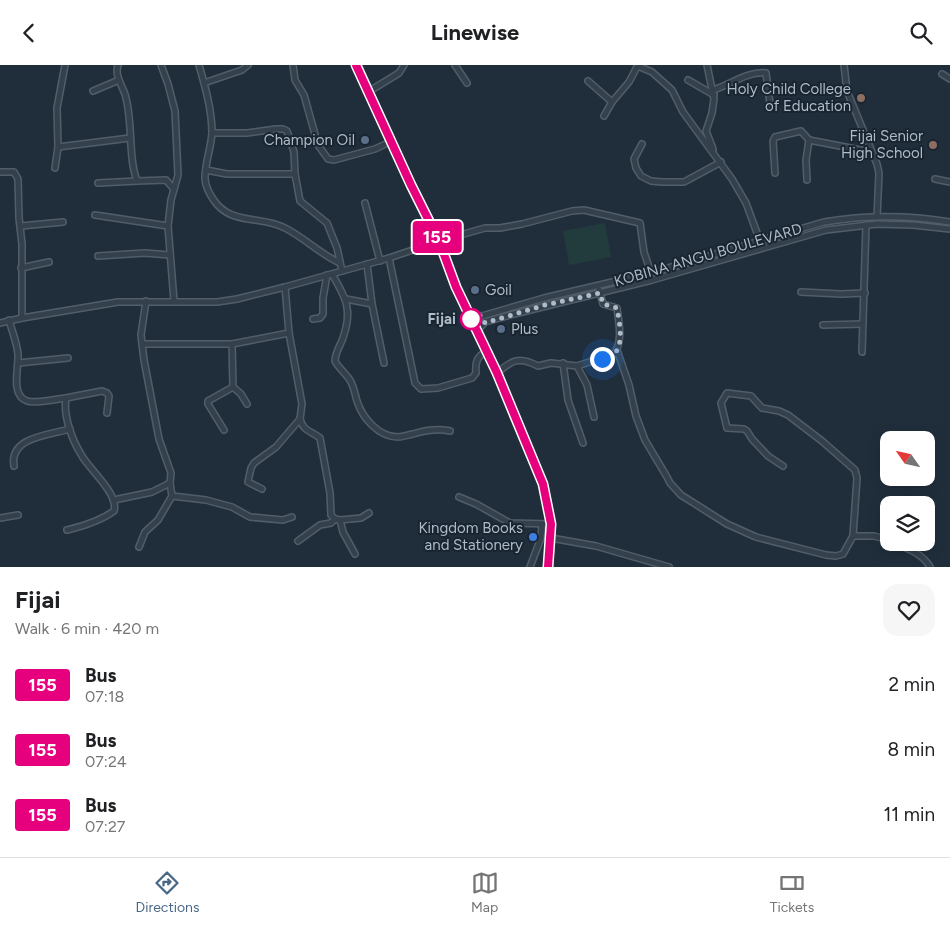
<!DOCTYPE html>
<meta charset="utf-8">
<style>
body{margin:0;font-family:Figtree,sans-serif;background:#f6f6f6;color:#202124;height:100vh;display:flex;flex-direction:column;font-size:19px;white-space:nowrap}
*{box-sizing:border-box;margin:0}
p{font-size:16px;color:#757577}
.icon{flex:none;width:28px;height:28px;fill:none;stroke:currentColor;stroke-width:2;stroke-linecap:round;stroke-linejoin:round}
.map{position:relative;height:502px;overflow:hidden}
.side{display:flex;flex-direction:column;background:#fff;flex:1}
.side>*{flex:none}
.badge{padding:0 10px;border-radius:4px;font-size:18px;line-height:32px}
.needle{width:32px;rotate:304deg}
.tools{position:absolute;left:880px;top:366px;display:grid;gap:10px}
.tools a{display:grid;place-items:center;width:55px;height:55px;border-radius:10px;background:#fff;box-shadow:0 2px 12px #0003;font-size:25px}
.you{position:absolute;width:25px;height:25px;margin:-12px;border:4px solid #fff;border-radius:50%;background:#1a73e8;box-shadow:0 0 0 8px #1a73e833}
.map>.badge{position:absolute;translate:-50% -50%;box-shadow:0 0 0 2px #fff}
.round{display:grid;place-items:center;flex:none;width:52px;height:52px;border-radius:15px;background:#f6f6f6}
.head{display:flex;align-items:center;justify-content:space-between;height:85px;padding:0 15px}
h1{font-size:24px;font-weight:700;line-height:38px}
ul{padding:0;list-style:none}
li{display:flex;align-items:center;gap:15px;height:65px;padding:0 15px}
li div{flex:1}
li b{display:block;font-size:19px}
li em{font-style:normal}
li .badge{min-width:55px;font-weight:700;text-align:center}
header{display:flex;justify-content:space-between;align-items:center;height:65px;padding:0 15px;background:#fff;font-size:22px;font-weight:700}
.tabs{display:flex;justify-content:space-around;align-items:center;height:70px;border-top:1px solid #e0e0e0;background:#fff;font-size:14px;color:#757577}
.tabs a{display:grid;justify-items:center;gap:2px}
.tabs .active{color:#496787}
.map>svg:first-child{display:block}
.green{fill:#223c3d}
.lines{fill:none;stroke-linecap:round;stroke-linejoin:round}
.minor-casing{stroke:#515e69;stroke-width:8}
.highway-casing{stroke:#3e4b56;stroke-width:10}
.minor{stroke:#34404c;stroke-width:5}
.highway{stroke:#726150;stroke-width:8}
.line-casing{stroke:#fff;stroke-width:11}
.line{stroke:#e6007e;stroke-width:8}
.walk{stroke:#aebbc8;stroke-width:5;stroke-dasharray:0 9}
.education-dot{fill:#8d6e63;stroke:#192530;stroke-width:2}
.service-dot{fill:#5c6f8a;stroke:#192530;stroke-width:2}
.stop-dot{fill:#fff;stroke:#e6007e;stroke-width:2.5}
.shop-dot{fill:#3f7fe0;stroke:#192530;stroke-width:2}
.labels{text-anchor:middle;stroke-width:4;stroke-linejoin:round;paint-order:stroke}
.poi-label{font-size:15px;fill:#aebbc8;stroke:#192530;text-anchor:end}
.street-label{font-size:15px;fill:#aebbc8;stroke:#192530}
.stop-label{font-size:15px;font-weight:bold;fill:#aebbc8;stroke:#192530;text-anchor:end}
</style>
<header><svg class="icon" aria-label="back" viewBox="0 0 24 24"><path d="M15 5l-7 7 7 7"/></svg>Linewise<svg class="icon" aria-label="search" viewBox="0 0 24 24"><circle cx="10" cy="10" r="6"/><path d="M15 15l6 6"/></svg></header>
<div class="map">
<svg width="950" height="502" viewBox="0 0 950 502">
<rect width="100%" height="100%" fill="#202e3c"/>
<polygon class="green" points="605,158 611,192 569,200 563,166"/>
<g class="lines">
<defs>
<g id="minor">
<path d="M118,0C114,12 124,22 126,33C133,60 128,92 137,116L166,115L174,124"/>
<polyline points="161,0 168,19 175,46 177,88 178,110 171,135 168,161 174,236"/>
<path d="M199,0C205,21 212,45 212,68C211,83 205,98 205,113C205,121 209,128 213,134C230,161 261,150 285,163C305,173 320,189 340,198"/>
<polyline points="293,0 295,15 304,30 318,80 328,94 334,95 375,84 392,76"/>
<polyline points="455,0 467,18"/>
<polyline points="707,0 714,34 712,48 706,66 713,84"/>
<polyline points="844,0 847,26 877,99 879,108 877,152"/>
<polyline points="638,1 652,7 672,25 683,47 732,114 746,138 761,179"/>
<polyline points="942,9 950,14"/>
<polyline points="688,15 714,30"/>
<polyline points="588,16 612,37"/>
<polyline points="204,18 242,5 248,0"/>
<path d="M713,25C730,20 747,6 766,8L770,39"/>
<polyline points="93,26 119,15"/>
<polyline points="368,27 399,8 404,0"/>
<polyline points="604,51 612,37 629,17 638,0"/>
<polyline points="212,68 247,68 276,64 283,64 287,66 294,87 295,109 300,136 327,158 337,183 342,206"/>
<polyline points="642,79 634,94 636,103 641,111 651,116 662,117 684,117 721,97"/>
<polyline points="58,82 130,73"/>
<polyline points="55,103 58,82 57,43 65,0"/>
<polyline points="206,105 227,109 295,109"/>
<polyline points="0,107 14,107 18,114 19,153 22,179 22,253"/>
<polyline points="775,108 773,76 775,72 801,66 809,75"/>
<polyline points="935,114 950,117"/>
<polyline points="807,115 806,95 809,75 871,87"/>
<polyline points="98,118 137,116"/>
<polyline points="365,138 380,196"/>
<polyline points="95,150 168,161"/>
<polyline points="21,161 63,157"/>
<polyline points="98,191 145,188 170,190"/>
<path d="M389,193L415,318L421,324L438,323L472,313L476,308C475,297 477,292 486,286"/>
<polyline points="367,199 372,239"/>
<polyline points="21,203 49,197"/>
<path d="M332,209C346,233 353,245 343,273C340,281 335,288 335,296C339,304 347,309 351,317C354,323 355,329 357,336C362,352 378,372 398,372C402,372 408,370 413,369C426,365 437,363 450,366"/>
<polyline points="801,227 841,229 865,228"/>
<polyline points="346,234 372,239 384,298"/>
<path d="M468,249L482,251L544,233L651,208L824,157C866,150 908,150 950,157"/>
<polyline points="313,254 320,253 323,249 323,233 327,210"/>
<path d="M9,255C12,266 17,278 18,289C19,303 10,330 27,336C35,339 56,334 66,333C63,351 72,375 82,391C90,405 119,429 114,446C100,456 84,461 67,465"/>
<polyline points="0,258 22,253 118,237 217,237 237,234 285,222 389,193 439,176 485,163 500,163 522,159 572,146 584,145 640,158 644,187 651,208"/>
<polyline points="823,260 862,259"/>
<polyline points="477,266 485,257 514,249 652,215 826,165 877,159 913,160 950,164"/>
<polyline points="143,279 232,279 289,268"/>
<polyline points="617,285 629,320 636,351 645,375 667,412 670,418 681,430 727,459 756,472 826,490 836,491 843,489 853,471 857,413 855,405 822,376 788,350 779,346 762,343 751,331 727,328 721,338 727,363 744,364 747,366 752,374 768,391 783,401"/>
<polyline points="862,287 866,160"/>
<polyline points="18,298 68,293"/>
<polyline points="563,298 568,335 583,378"/>
<polyline points="577,301 587,320 594,352"/>
<path d="M497,308C512,295 519,291 538,301L551,298L577,301L614,289C623,276 619,259 617,243L603,239L599,225"/>
<polyline points="233,322 241,329 247,339"/>
<polyline points="66,333 102,326 107,328 109,331 107,348"/>
<path d="M300,354C303,366 311,366 320,373L330,428L331,450L335,454L340,455L343,467L355,489"/>
<polyline points="224,365 208,339 208,336 233,322 232,279"/>
<path d="M14,401C9,372 49,370 70,364"/>
<polyline points="262,424 248,417 251,403 254,398 276,382 300,354 302,339 289,268 285,222"/>
<polyline points="172,431 206,435 232,442 250,452 283,455 292,452"/>
<polyline points="459,432 476,439 510,458 551,459"/>
<polyline points="114,435 152,427 170,418"/>
<polyline points="0,453 18,450"/>
<polyline points="340,455 361,453 369,448"/>
<polyline points="853,471 874,471 889,475"/>
<polyline points="551,473 596,481 669,502"/>
<polyline points="298,476 320,460 331,458 335,454"/>
<path d="M894,478C907,483 923,489 930,502"/>
<polyline points="139,482 145,467 158,455 172,431 170,418 171,408 159,374 144,295 141,270 146,236"/>
<polyline points="530,502 541,473 542,460"/>
</g>
<polyline id="highway" points="357,0 411,120 439,176 456,222 497,308 543,419 551,459 551,473 548,502"/>
</defs>
<use href="#minor" class="minor-casing"/>
<use href="#highway" class="highway-casing"/>
<use href="#minor" class="minor"/>
<use href="#highway" class="highway"/>
</g>
<g class="lines">
<defs>
<polyline id="line" points="356,0 411,120 439,176 456,222 497,308 543,419 551,459 548,502"/>
</defs>
<use href="#line" class="line-casing"/>
<use href="#line" class="line"/>
<path class="walk" d="M471,254L468,249L482,251L485,258L545,240L600,228L603,239L617,243C619,256 625,280 613,290C610,292 605,293 602,294"/>
</g>
<g class="education-dot">
<circle cx="861" cy="33" r="5"/>
<circle cx="933" cy="80" r="5"/>
</g>
<g class="service-dot">
<circle cx="365" cy="75" r="5"/>
<circle cx="475" cy="225" r="5"/>
<circle cx="501" cy="264" r="5"/>
</g>
<circle class="stop-dot" cx="471" cy="254" r="10"/>
<circle class="shop-dot" cx="533" cy="472" r="5"/>
<g class="labels">
<g class="poi-label">
<text x="851" y="29">Holy Child College<tspan x="851" dy="17">of Education</tspan></text>
<text x="923" y="76">Fijai Senior<tspan x="923" dy="17">High School</tspan></text>
<text x="355" y="80">Champion Oil</text>
<text x="485" y="230" text-anchor="start">Goil</text>
<text x="511" y="269" text-anchor="start">Plus</text>
<text x="523" y="468">Kingdom Books<tspan x="523" dy="17">and Stationery</tspan></text>
</g>
<g class="street-label">
<text transform="translate(708 190) rotate(-16)" y="5">KOBINA ANGU BOULEVARD</text>
</g>
<g class="stop-label">
<text x="456" y="259">Fijai</text>
</g>
</g>
</svg>
<div class="tools">
<a><svg class="needle" viewBox="-14 -14 28 28"><path d="M0-13l5 13h-10z" fill="#e53935"/><path d="M0 13l5-13h-10z" fill="#757577"/></svg></a>
<a><svg class="icon" aria-label="layers" viewBox="0 0 24 24"><path d="M12 4l9 5-9 5-9-5zM3 14l9 5 9-5"/></svg></a>
</div>
<div class="you" style="left:602px;top:294px"></div>
<b class="badge" style="left:437px;top:172px;background:#e6007e;color:#fff">155</b>
</div>
<section class="side">
<div class="head"><div><h1>Fijai</h1><p>Walk · 6 min · 420 m</p></div><a class="round"><svg class="icon" aria-label="heart" viewBox="0 0 24 24"><path d="M12 20l-8-8c-3-5 5-10 8-4 3-6 11-1 8 4z"/></svg></a></div>
<ul>
<li><span class="badge" style="background:#e6007e;color:#fff">155</span><div><b>Bus</b><p>07:18</p></div><em>2 min</em></li>
<li><span class="badge" style="background:#e6007e;color:#fff">155</span><div><b>Bus</b><p>07:24</p></div><em>8 min</em></li>
<li><span class="badge" style="background:#e6007e;color:#fff">155</span><div><b>Bus</b><p>07:27</p></div><em>11 min</em></li>
</ul>
</section>
<nav class="tabs">
<a class="active"><svg class="icon" aria-label="directions" viewBox="0 0 24 24"><path d="M12 3l9 9-9 9-9-9zM9 14v-3h6M13 9l2 2-2 2"/></svg>Directions</a>
<a><svg class="icon" aria-label="map" viewBox="0 0 24 24"><path d="M3 6l6-2 6 2 6-2v14l-6 2-6-2-6 2zM9 4v14M15 6v14"/></svg>Map</a>
<a><svg class="icon" aria-label="tickets" viewBox="0 0 24 24"><path d="M3 7h18v10H3zM15 7v10"/></svg>Tickets</a>
</nav>
